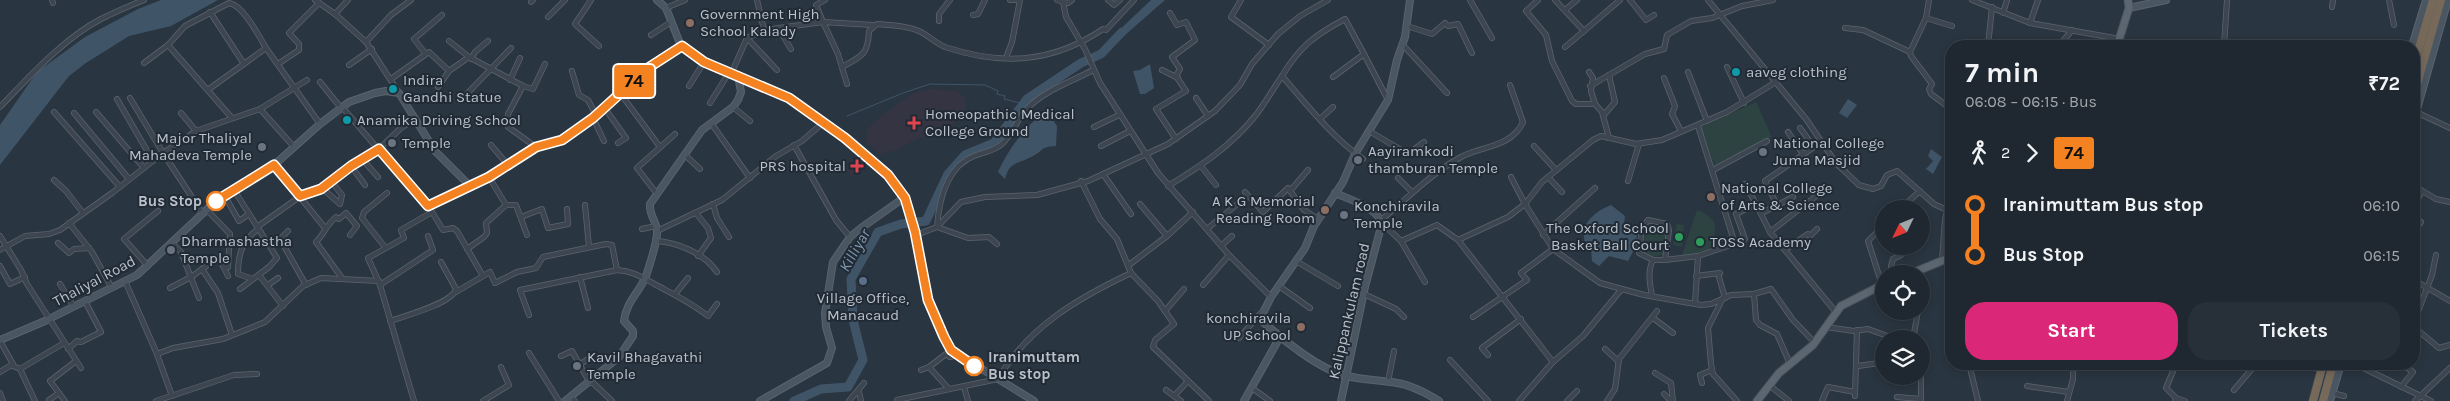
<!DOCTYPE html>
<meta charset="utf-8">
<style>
body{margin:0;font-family:Karla,sans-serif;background:#273038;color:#f1f3f6;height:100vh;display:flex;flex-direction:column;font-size:19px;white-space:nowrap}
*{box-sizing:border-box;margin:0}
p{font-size:16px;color:#a1a6ab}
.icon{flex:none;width:28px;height:28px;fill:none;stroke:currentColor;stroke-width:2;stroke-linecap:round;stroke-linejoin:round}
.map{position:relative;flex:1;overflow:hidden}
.panel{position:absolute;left:1945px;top:40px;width:475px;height:330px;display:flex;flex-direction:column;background:#1f2830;border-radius:20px;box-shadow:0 2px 8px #0003,0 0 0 1px #3c444c}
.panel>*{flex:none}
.badge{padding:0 10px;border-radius:4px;font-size:18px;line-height:32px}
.needle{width:32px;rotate:227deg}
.tools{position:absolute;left:1875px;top:200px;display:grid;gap:10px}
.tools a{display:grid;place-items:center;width:55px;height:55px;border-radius:50%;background:#1f2830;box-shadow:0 2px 8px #0003,0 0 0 1px #3c444c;font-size:25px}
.map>.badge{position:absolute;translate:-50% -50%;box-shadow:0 0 0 2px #fff}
.legs{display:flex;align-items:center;gap:8px;height:55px;padding:0 20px;font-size:16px}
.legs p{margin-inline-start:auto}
.overview{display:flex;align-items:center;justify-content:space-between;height:85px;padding:0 20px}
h1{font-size:28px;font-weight:700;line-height:38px}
.cta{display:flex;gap:10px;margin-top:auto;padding:10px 20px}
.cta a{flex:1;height:58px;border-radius:20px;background:#db2777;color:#fff;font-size:20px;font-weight:700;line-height:58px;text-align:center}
.cta a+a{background:#273038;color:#f1f3f6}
ul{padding:0 20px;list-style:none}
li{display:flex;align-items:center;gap:18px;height:50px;font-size:19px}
li i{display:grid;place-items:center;width:8px;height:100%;margin:0 6px;background:currentColor}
li i::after{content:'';width:12px;height:12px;margin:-6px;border:4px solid;border-radius:50%;background:#1f2830}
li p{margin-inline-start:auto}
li:first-child i{background:linear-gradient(#0000 50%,currentColor 0)}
li:last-child i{background:linear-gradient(currentColor 50%,#0000 0)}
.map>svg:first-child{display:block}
.medical{fill:#353442}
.green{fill:#2c4342}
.water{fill:#405468}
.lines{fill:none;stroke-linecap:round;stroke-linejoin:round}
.stream{stroke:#405468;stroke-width:1}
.river{stroke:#405468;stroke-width:9}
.street-casing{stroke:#5b646e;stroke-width:6}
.secondary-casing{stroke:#5b646e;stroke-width:8}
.primary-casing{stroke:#49525d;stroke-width:9}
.highway-casing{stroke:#47515b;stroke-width:9}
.street{stroke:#3d4650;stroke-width:4.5}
.secondary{stroke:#4b5663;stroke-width:6}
.primary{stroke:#5b6670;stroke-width:7}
.highway{stroke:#76695a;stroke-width:8}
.line-1-casing{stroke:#fff;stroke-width:11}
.line-1{stroke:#f58220;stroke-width:8}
.education-dot{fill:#8d6e63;stroke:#212b36;stroke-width:2}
.culture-dot{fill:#0f9aa8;stroke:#212b36;stroke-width:2}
.health-dot{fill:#e0444e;stroke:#212b36;stroke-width:2}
.worship-dot{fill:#6b7280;stroke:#212b36;stroke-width:2}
.stop-1-dot{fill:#fff;stroke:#f58220;stroke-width:2.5}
.leisure-dot{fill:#2e9e5b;stroke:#212b36;stroke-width:2}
.service-dot{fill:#5c6f8a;stroke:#212b36;stroke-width:2}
.labels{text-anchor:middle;stroke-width:4;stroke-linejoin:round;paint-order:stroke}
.poi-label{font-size:15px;fill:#bac1ca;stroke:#212b36;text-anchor:start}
.stop-label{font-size:15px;font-weight:bold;fill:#bac1ca;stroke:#212b36;text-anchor:end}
.street-label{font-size:15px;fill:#bac1ca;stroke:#212b36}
.water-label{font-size:16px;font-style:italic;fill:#7d94aa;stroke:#212b36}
</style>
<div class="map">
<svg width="2450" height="401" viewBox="0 0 2450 401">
<rect width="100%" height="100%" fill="#293540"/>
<g class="medical">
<polygon points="930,89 957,91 965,98 966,111 953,125 913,141 896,150 880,154 866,141 867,130 876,120 913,93"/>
<polygon points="861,156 868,162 851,177 846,169"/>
</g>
<g class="green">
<polygon points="1756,102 1772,137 1715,165 1699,128"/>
<path d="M1697,210C1722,220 1716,229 1709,252L1682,255Z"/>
<polygon points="1658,221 1668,228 1664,254 1653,257 1642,253 1647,223"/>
<polygon points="1677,224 1684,225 1682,247 1673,245"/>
</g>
<g class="water">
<polygon points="161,0 218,0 171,26 129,36 86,63 69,76 0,165 0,125 37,72 85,37 138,9"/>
<polygon points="1151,0 1165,0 1116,43 1112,37"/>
<polygon points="1150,64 1154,88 1145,94 1140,94 1133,71 1140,70"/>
<polygon points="1848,99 1857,105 1847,118 1839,113"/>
<path d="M1047,111L1057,126L1056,146C1039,147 1044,151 1031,157C1018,164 1009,162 1005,179L998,172C1008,150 1026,124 1047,111Z"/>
<polygon points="1931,149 1942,157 1933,174 1926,169 1933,161 1928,156"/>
<path d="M1611,205L1625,216L1624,224L1637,231L1636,246L1628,261L1609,256L1599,266L1592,261L1591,249L1584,242C1585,238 1583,234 1584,230C1587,217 1601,209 1611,205Z"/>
</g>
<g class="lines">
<polyline class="stream" points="847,116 903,93 930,84 985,85 998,91 997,94 1005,96 1004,99 1024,104"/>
<polyline class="river" points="794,401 821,389 848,387 863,360 853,320 851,279 878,232 901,224 926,221 948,174 965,155 994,143 1027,99 1081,63 1101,54 1122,32"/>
<defs>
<g id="street">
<polyline points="52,0 53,3"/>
<polyline points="315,0 335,14 366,42"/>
<polyline points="591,0 575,24 599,46"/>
<polyline points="757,0 764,30"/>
<polyline points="1010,0 1018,0"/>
<polyline points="1057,0 1063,2 1066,17 1085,49 1100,83 1158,173 1229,255 1271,297"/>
<polyline points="1108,0 1114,5 1120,0"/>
<polyline points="1241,0 1231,17 1269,45"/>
<polyline points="1470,0 1492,38"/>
<polyline points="1538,0 1526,11 1546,35 1552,61 1572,101 1576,104 1595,104 1602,112 1609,138"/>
<polyline points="1555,0 1584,31 1620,0"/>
<polyline points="1630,0 1646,20 1654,15"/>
<polyline points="1708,0 1806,119 1836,163 1859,185 1873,189 1881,186 1887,175 1897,171 1934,204 1947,210"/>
<polyline points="1929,0 1926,18 1910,52 1911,56 1932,84 1929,89 1931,94 1951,109"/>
<polyline points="1972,0 2030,23 2120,39"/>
<polyline points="2389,0 2394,25"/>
<polyline points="531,2 533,0"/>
<polyline points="1063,2 1068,3 1072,0"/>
<polyline points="2332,7 2333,0"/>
<polyline points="666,8 685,0"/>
<polyline points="1565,10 1577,0"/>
<polyline points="210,12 244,64"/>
<polyline points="1170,13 1177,25 1186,22 1195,40 1172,57 1180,69 1176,76 1186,91 1156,109 1176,139"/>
<polyline points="2003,13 2007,0"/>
<polyline points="335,14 348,0"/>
<polyline points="973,15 978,14 985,0"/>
<polyline points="548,17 565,0"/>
<polyline points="1926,18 1952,26"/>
<polyline points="939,21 939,14 950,0"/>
<polyline points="2030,23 2038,0"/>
<polyline points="1407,26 1432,34 1445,23 1448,26 1458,24 1472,53"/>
<polyline points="1845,28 1863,30 1910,52"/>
<polyline points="779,29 791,49"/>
<polyline points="651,35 671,22"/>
<polyline points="747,38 777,70"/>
<polyline points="449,41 469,57"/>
<polyline points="2119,42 2173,45"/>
<polyline points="168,45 232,118"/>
<polyline points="1403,45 1447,93"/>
<polyline points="1988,46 1992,7"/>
<polyline points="2059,46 2072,30"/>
<polyline points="2224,46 2227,0"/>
<polyline points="1565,47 1584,31"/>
<polyline points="425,53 414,39 442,15"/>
<polyline points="1007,55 1012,42 1020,0"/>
<polyline points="471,59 475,52 488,41"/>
<path d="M144,63L168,45L185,26L229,3C243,5 259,36 266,48"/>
<polyline points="278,64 299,50 299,44 289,33 319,3"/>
<polyline points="349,65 372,49"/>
<path d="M842,67C862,56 868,55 869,31L877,24C890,25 906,25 919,31C928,35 935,43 945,47C1002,66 1053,63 1103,29L1106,30L1134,0"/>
<polyline points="1727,67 1744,103"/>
<polyline points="1162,70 1178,78"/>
<polyline points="572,71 579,95 588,100 596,115"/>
<polyline points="732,72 747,38 764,30 823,22 816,5 825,0"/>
<polyline points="1589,72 1593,78 1591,91 1595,104"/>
<polyline points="1688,72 1707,121"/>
<path d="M1282,76C1300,46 1315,35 1345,19L1364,54"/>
<polyline points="1333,77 1364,54 1388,100"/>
<polyline points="1664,78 1675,106 1672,114 1681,131"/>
<polyline points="391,79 429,52 449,71 469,57 523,86"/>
<polyline points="510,80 520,58"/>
<polyline points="320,82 341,108"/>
<polyline points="847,84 838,54 823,22 873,25"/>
<polyline points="689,86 704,62"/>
<polyline points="1590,86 1645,54 1664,49 1667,35 1691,21 1712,18 1742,6 1773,0"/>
<polyline points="438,87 449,71"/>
<polyline points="209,89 266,48 320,124"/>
<polyline points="399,93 366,42 391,15 411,0"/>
<polyline points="620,93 660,147"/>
<polyline points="130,98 163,153 196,131 260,109 307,80"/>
<polyline points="1196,98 1208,116"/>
<polyline points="117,99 153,161"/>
<polyline points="460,101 511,48"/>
<polyline points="710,103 730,71"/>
<path d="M0,107C29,77 64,38 101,19C115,12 129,6 144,0"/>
<polyline points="342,107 432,212 401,230 404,238 368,258 380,285 414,401"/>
<polyline points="604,107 626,138 618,143"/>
<polyline points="733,107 750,121"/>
<polyline points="260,109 294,147"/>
<polyline points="54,112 120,187"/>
<polyline points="96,112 144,168"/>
<polyline points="2416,112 2450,128"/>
<polyline points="74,113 129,179"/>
<polyline points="181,113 196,131"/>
<polyline points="1603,116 1615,102 1609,75"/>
<polyline points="593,118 604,141"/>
<polyline points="1320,119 1333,107"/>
<polyline points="711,123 750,178"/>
<polyline points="1698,126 1735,244"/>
<polyline points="1094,127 1119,115"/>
<polyline points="1369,131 1408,154 1424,142"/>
<polyline points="1788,132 1803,154"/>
<polyline points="491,145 508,165"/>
<polyline points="794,145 836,220 850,237"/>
<polyline points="1101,146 1130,131"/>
<polyline points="1534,146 1556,170"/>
<polyline points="536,147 508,127 508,114 523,86 533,89 545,64"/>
<polyline points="685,155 700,169"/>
<polyline points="362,159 378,177"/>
<polyline points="274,165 325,228"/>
<polyline points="351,166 365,185"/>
<polyline points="1201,166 1216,185"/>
<polyline points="1713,170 1767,141"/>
<polyline points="1103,174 1131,214"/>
<polyline points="489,177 506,205 516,205 527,235"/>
<polyline points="1511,177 1525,204 1542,182 1593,140 1601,136 1636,144 1662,140 1727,112 1776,82"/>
<polyline points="1548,177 1562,192"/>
<polyline points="1398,178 1412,192"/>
<polyline points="54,180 66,191 83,213"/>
<polyline points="1081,181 1100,219 1117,239 1131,273 1158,301 1174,324 1155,340 1153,347 1209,401"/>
<polyline points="1628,181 1639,144"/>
<polyline points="1745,184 1756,204"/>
<path d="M1168,186C1201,166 1231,146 1256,115C1265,103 1273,89 1282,76C1307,105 1332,137 1363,159"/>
<polyline points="2414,186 2436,199 2450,202"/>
<polyline points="322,188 340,204 342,195 331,181"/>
<polyline points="234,190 277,258 269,267 240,289"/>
<polyline points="1290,191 1308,170"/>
<polyline points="1245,192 1263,212 1288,188 1304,210 1318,219"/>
<polyline points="657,194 637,168 675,134"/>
<polyline points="225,196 239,221 249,214"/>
<polyline points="713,204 717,218 729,237"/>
<polyline points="1140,204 1167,236"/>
<polyline points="585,205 589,247"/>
<polyline points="1777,205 1765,181 1814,147 1800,128"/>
<polyline points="428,206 470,186"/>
<polyline points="2414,206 2422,191"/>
<polyline points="1900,209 1920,191"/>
<polyline points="207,210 230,234 228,267 223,266"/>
<polyline points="432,212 443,230 453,228 457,231 483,276"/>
<polyline points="696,213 708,228 711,238 698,256"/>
<polyline points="1762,213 1793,197"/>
<polyline points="521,217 542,209 548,228 568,224 567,209"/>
<polyline points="2414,217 2421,222 2414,232"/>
<path d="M1381,220C1407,199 1430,174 1461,157C1482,146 1512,147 1523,122L1510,85"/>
<polyline points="69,223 92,252 112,288"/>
<polyline points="1382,223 1401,241 1437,225 1458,240 1508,217 1525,204 1553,249 1600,283 1644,295 1701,305 1711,304 1731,295 1754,294 1756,320 1760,325 1777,334 1790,364"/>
<polyline points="257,227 305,193 321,189 351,166 379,149 401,128 416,119"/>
<polyline points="1208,228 1240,202"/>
<polyline points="642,229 656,226"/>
<polyline points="288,231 280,239 306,285"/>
<polyline points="657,231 722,200 776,156 802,141 824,122"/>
<polyline points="1770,232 1820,193"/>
<polyline points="916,235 937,227 961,202 985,197 1037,195 1088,181 1168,144 1215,111 1240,85 1252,64 1278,34 1300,16 1328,0"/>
<polyline points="1543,235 1595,188"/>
<polyline points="0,236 21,270 27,284 81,368"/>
<polyline points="1458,240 1553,362 1519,401"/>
<path d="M655,241C677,242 704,253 717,272"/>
<polyline points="1401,241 1425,282"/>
<polyline points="58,243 69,253 74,249 89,248"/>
<polyline points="172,243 181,252 199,298"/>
<path d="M997,244L989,237L968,238L937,227C939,200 946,167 974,156C984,152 994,151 1002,144C1012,134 1017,120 1027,109C1043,91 1071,82 1093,70"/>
<polyline points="1222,245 1232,236"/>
<polyline points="385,247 362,218 364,212 387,193"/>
<polyline points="467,249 484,237 487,233 486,223 506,205"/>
<polyline points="0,250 25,236 49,234 60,230 112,193 163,153 203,214"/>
<polyline points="1785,250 1808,234 1810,236 1817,229"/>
<polyline points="1665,260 1698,256 1740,242 1745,239 1736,214 1756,204 1770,232 1835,311"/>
<polyline points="1296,261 1338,286"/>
<polyline points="1942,261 1945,219 1951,198"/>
<polyline points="1129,265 1167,236 1193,212"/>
<polyline points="0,266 10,284 25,277"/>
<polyline points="148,266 124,239 158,211"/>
<polyline points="202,269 218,293 232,335"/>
<polyline points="1894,274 1891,266 1893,259 1901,255"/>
<polyline points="259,275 283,306"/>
<polyline points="1696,276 1720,273"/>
<polyline points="580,277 588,308"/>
<polyline points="1719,277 1725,298"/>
<path d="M342,278L316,242C325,233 326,225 336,217L339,219L346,213L357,226L350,235"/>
<path d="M253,279L238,274C238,254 242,241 258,229"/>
<polyline points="2414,280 2450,301"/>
<polyline points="125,281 157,354 172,396"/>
<polyline points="60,284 74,307"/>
<polyline points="268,285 278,278"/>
<polyline points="380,285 433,250 428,236"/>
<polyline points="1203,285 1229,255"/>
<polyline points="1882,285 1868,241 1884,225"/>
<polyline points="1279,286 1310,308"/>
<polyline points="170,288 191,277 219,257 228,276"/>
<polyline points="456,292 490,272 495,283 517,272 536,268 543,257 606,244 612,245 617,270"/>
<polyline points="675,294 688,278"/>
<polyline points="1364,294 1396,309 1404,317"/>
<polyline points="1754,294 1771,289 1793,320 1815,343"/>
<path d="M1652,296C1650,284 1647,272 1653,260H1665L1669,230L1667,224L1648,220L1642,228L1639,253L1653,260"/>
<polyline points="1723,298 1708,328 1711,364 1713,374 1737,401"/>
<polyline points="1695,304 1698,256"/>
<polyline points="1165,311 1184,289"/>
<path d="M529,315L520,290L617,270C635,271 644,279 660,287C677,296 693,304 708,316L717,304"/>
<polyline points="1473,317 1527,280 1521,273 1553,249"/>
<polyline points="1653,318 1673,333"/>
<path d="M390,321C405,316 453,303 456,289L441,262"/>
<polyline points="2414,322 2432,275 2436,255"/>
<polyline points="1826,327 1854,331 1868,329 1893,338"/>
<polyline points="2414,327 2439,348 2450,345"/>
<polyline points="1239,338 1261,313"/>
<polyline points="1913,339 1918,311"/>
<polyline points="0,341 13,364 0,372"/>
<polyline points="68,349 77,341 81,342 101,332 85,301"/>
<polyline points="1605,349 1618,361"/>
<polyline points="529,353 559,401"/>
<polyline points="157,354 173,348 223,339 265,322 303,286 321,278 379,281"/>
<polyline points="1488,355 1482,348 1521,319"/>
<polyline points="561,356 572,351 590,383"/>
<polyline points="1450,360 1488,401"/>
<polyline points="1553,362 1583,336 1621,290"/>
<polyline points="1969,364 1978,401"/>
<polyline points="2306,364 2318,369"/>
<polyline points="2355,364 2431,401"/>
<polyline points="579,365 591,357"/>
<polyline points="13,366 20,369 35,401"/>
<polyline points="1858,366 1879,363 1884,347"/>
<polyline points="929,367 949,389"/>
<polyline points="20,369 64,343"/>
<polyline points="921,370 929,367 946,354 950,357 957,355"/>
<polyline points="1655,373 1671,383 1673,401"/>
<polyline points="591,381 612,401"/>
<polyline points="1388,382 1394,351"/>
<polyline points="1702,383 1700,375 1712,370"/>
<polyline points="1769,385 1789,401"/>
<polyline points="2027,386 2069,392"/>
<polyline points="964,387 968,401"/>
<polyline points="2401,387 2413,372 2402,364"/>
<polyline points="1252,388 1270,401"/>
<polyline points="1166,390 1181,401"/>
<polyline points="2234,390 2256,364"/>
<polyline points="859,392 861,401"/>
<polyline points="0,393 3,401"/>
<polyline points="2332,393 2344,396"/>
<polyline points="1664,394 1671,401"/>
<polyline points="1174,396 1188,381"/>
<polyline points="1855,396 1857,330"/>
<polyline points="571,397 575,401"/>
<polyline points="1897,397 1921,399"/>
<polyline points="2176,398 2185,401"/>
<polyline points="49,400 59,393"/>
<path d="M897,400L998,379C1028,327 1078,298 1131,273"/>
<polyline points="65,401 50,381 76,361"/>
<polyline points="156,401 234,375 257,374"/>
<polyline points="483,401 509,385 501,367"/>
<polyline points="849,401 864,383"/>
<polyline points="1567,401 1577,391"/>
<polyline points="1607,401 1615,389 1619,359 1657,311"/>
<polyline points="1822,401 1828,387 1855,392"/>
<polyline points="1921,401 1921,364"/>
<polyline points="2067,401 2073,379 2073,364"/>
<polyline points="2175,401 2176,398 2166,388 2176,364"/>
<polyline points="2415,401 2450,368"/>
</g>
<g id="secondary">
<polyline points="657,0 666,8 681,46 704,62 789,97 845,138 888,175 905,197 917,239 928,300 951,350 1034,401"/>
<path d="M1410,0L1405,37L1397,60L1388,100L1355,154L1343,182L1314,226L1305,248L1271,297L1260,319C1280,338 1320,370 1347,376C1363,380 1380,380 1397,383C1412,385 1426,393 1439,401"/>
<polyline points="2129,8 2166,0"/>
<polyline points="2412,46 2426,0"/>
<polyline points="2414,120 2448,0"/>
<path d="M1335,193C1349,199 1377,208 1382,223L1365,287L1341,401"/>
<polyline points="0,340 45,321 137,275 216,201 274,165 320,124 349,102 375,93 386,91 399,93 435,151 470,186 489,177 536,147 562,140 593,118 648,68 681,46"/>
<path d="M565,401L619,357L633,336V331L624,321C626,302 639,293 646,276C649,267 658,239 657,230C656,221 649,215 650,204L702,130L733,107L738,100L741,92L738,75"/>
<polyline points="760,401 827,363 832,348 826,327 825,313 833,262 850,237 861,228 905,197"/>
<polyline points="1244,401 1280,337"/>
<polyline points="2330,401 2341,364"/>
</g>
<g id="primary">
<polyline points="2117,46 2129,8 2128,0"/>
<polyline points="1910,274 1951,257"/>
<polyline points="1757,401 1779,373 1813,345 1841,306 1884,284"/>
</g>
<g id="highway">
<polyline points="2414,65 2433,0"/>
<polyline points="2414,95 2441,0"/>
<polyline points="2313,401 2323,364"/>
<polyline points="2323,401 2333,364"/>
</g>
</defs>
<use href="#street" class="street-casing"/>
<use href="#secondary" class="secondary-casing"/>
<use href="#primary" class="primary-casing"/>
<use href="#highway" class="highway-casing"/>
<use href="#street" class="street"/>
<use href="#secondary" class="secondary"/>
<use href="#primary" class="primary"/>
<use href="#highway" class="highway"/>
</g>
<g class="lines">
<defs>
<polyline id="line-1" points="216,201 274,165 300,196 321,189 351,166 379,149 428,206 489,177 536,147 562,140 593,118 648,68 682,46 704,62 789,98 845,138 888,175 905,198 915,232 928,300 944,337 951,350 974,366"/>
</defs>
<use href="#line-1" class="line-1-casing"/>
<use href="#line-1" class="line-1"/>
</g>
<g class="education-dot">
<circle cx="690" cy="23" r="5"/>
<circle cx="1711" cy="197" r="5"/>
<circle cx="1325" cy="210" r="5"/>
<circle cx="1301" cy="327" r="5"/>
</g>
<g class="culture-dot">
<circle cx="1736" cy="72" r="5"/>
<circle cx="393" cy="89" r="5"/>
<circle cx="347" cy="120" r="5"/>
</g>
<g class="health-dot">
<path d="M911.5 115.5h5v5h5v5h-5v5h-5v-5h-5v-5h5z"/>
<path d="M854.5 158.5h5v5h5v5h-5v5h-5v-5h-5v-5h5z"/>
</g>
<g class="worship-dot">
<circle cx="392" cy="143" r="5"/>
<circle cx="262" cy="147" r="5"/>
<circle cx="1763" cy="152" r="5"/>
<circle cx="1358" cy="160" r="5"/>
<circle cx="1344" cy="215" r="5"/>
<circle cx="171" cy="250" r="5"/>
<circle cx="577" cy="366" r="5"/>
</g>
<g class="stop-1-dot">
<circle cx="216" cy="201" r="9"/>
<circle cx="974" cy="366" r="9"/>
</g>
<g class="leisure-dot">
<circle cx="1679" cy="237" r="5"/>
<circle cx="1700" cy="242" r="5"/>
</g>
<circle class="service-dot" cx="863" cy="281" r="5"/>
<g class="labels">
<g class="poi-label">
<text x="700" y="19">Government High<tspan x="700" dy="17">School Kalady</tspan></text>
<text x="1746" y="77">aaveg clothing</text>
<text x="403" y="85">Indira<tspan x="403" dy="17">Gandhi Statue</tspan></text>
<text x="925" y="119">Homeopathic Medical<tspan x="925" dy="17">College Ground</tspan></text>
<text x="357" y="125">Anamika Driving School</text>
<text x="252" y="143" text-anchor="end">Major Thaliyal<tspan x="252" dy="17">Mahadeva Temple</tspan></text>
<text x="402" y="148">Temple</text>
<text x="1773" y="148">National College<tspan x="1773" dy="17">Juma Masjid</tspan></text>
<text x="1368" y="156">Aayiramkodi<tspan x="1368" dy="17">thamburan Temple</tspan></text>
<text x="846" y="171" text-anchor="end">PRS hospital</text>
<text x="1721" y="193">National College<tspan x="1721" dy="17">of Arts &amp; Science</tspan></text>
<text x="1315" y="206" text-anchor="end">A K G Memorial<tspan x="1315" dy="17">Reading Room</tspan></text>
<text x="1354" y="211">Konchiravila<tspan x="1354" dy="17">Temple</tspan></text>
<text x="1669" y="233" text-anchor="end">The Oxford School<tspan x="1669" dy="17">Basket Ball Court</tspan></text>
<text x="181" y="246">Dharmashastha<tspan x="181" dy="17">Temple</tspan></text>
<text x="1710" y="247">TOSS Academy</text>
<text x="863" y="303" text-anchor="middle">Village Office,<tspan x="863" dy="17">Manacaud</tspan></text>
<text x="1291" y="323" text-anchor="end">konchiravila<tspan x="1291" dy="17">UP School</tspan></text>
<text x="587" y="362">Kavil Bhagavathi<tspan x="587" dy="17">Temple</tspan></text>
</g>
<g class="stop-label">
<text x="202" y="206">Bus Stop</text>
<text x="988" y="362" text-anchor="start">Iranimuttam<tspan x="988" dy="17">Bus stop</tspan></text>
</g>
<g class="street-label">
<text transform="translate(94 281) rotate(-28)" y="5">Thaliyal Road</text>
<text transform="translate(1349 311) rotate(-77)" y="5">Kalippankulam road</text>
</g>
<g class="water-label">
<text transform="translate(854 250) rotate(-60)" y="6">Killiyar</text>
</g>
</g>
</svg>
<div class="tools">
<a><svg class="needle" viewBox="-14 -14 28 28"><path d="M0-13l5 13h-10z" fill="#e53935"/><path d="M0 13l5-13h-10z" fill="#a1a6ab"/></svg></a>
<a><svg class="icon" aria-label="locate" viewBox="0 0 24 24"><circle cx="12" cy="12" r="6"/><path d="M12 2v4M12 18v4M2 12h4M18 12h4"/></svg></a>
<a><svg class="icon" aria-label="layers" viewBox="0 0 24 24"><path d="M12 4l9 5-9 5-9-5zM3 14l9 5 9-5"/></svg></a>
</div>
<b class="badge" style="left:634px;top:81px;background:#f58220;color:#111">74</b>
<section class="panel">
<div class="overview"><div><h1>7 min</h1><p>06:08 – 06:15 · Bus</p></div><b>₹72</b></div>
<div class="legs"><svg class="icon" aria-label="walk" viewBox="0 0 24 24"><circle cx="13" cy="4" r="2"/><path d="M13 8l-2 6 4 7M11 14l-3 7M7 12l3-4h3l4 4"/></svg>2<svg class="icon" aria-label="forward" viewBox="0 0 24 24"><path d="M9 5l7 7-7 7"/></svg><b class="badge" style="background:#f58220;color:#111">74</b></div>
<ul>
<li><i style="color:#f58220"></i><b>Iranimuttam Bus stop</b><p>06:10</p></li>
<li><i style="color:#f58220"></i><b>Bus Stop</b><p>06:15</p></li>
</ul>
<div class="cta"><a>Start</a><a>Tickets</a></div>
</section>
</div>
